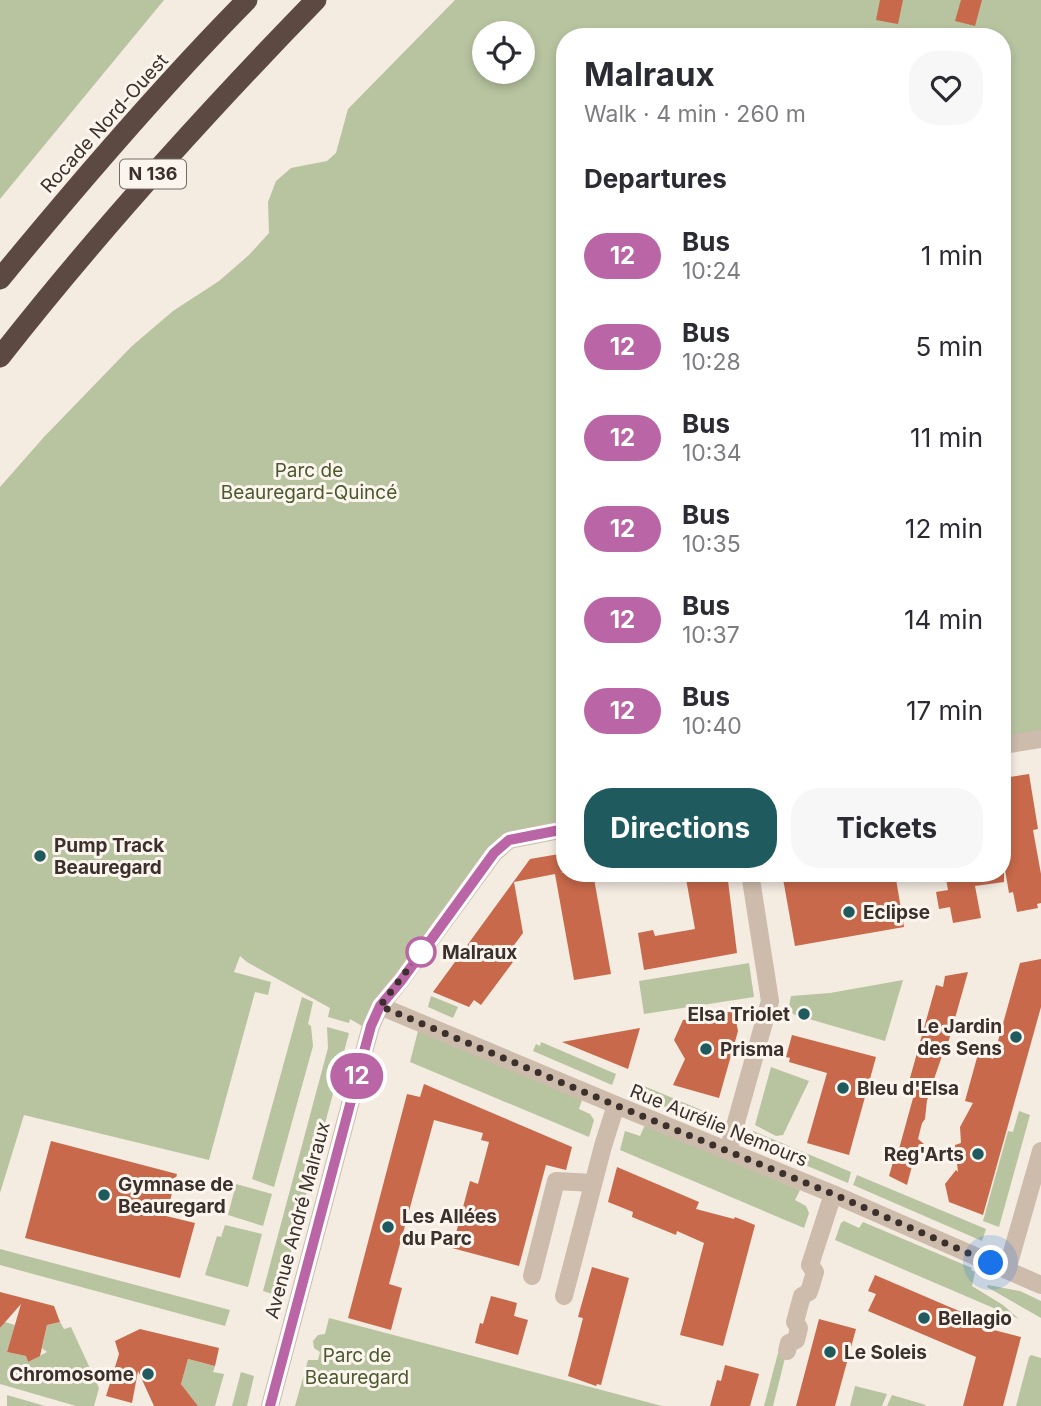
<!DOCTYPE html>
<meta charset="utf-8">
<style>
body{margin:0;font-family:Inter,sans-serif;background:#f7f7f7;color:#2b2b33;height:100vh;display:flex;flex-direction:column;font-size:26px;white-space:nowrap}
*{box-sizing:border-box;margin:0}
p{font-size:23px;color:#7c7c81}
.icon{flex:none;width:38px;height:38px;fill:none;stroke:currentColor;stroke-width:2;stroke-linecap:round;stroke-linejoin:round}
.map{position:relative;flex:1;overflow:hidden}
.drawer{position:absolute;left:556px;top:28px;width:455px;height:854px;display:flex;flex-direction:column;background:#fff;border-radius:28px;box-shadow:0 4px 10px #0003}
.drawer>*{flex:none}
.badge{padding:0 14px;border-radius:23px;font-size:24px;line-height:46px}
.tools{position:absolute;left:472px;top:21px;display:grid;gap:14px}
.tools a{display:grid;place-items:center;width:63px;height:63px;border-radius:50%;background:#fff;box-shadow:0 4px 10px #0003;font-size:35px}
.you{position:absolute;width:35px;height:35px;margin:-18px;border:5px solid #fff;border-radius:50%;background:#1a73e8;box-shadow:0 0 0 10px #1a73e833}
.map>.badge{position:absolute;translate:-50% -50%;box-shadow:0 0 0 4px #fff}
h2{padding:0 28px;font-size:26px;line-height:63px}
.round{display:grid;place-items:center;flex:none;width:74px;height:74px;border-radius:28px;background:#f7f7f7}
.summary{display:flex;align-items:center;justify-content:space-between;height:119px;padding:0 28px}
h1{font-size:33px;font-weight:700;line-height:52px}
.action{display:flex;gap:14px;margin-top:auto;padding:14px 28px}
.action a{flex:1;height:80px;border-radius:28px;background:#1f5a5e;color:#fff;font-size:28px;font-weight:700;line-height:80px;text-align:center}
.action a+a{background:#f7f7f7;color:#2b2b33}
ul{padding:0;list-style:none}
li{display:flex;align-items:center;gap:21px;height:91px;padding:0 28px}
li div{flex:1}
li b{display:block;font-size:26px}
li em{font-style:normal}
li .badge{min-width:77px;font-weight:700;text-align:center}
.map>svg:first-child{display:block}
.green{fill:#b8c4a0;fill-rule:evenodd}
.building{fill:#c8694b}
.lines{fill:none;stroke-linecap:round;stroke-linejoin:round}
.minor{stroke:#cdbbac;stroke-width:18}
.highway{stroke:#5c4a42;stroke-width:21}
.line-casing{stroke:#fff;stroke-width:16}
.line{stroke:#ba65a5;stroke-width:10}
.walk{stroke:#3b302b;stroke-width:7;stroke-dasharray:0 12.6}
.poi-dot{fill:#1f5a5e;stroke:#fbf5ee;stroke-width:2.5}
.stop-dot{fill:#fff;stroke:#ba65a5;stroke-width:3.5}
.labels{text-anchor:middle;stroke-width:6;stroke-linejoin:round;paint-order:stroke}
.shield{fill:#fbf5ee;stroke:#756b66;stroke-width:2}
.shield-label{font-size:18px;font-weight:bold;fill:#3b302b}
.street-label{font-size:19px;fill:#3b302b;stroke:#fbf5ee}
.park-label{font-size:19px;fill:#4a5a2e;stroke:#fbf5ee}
.poi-label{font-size:19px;font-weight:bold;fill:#3b302b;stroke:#fbf5ee;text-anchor:start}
.stop-label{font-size:19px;font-weight:bold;fill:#3b302b;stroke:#fbf5ee;text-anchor:start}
</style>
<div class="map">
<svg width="1041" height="1406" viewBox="0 0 1041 1406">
<rect width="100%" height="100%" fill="#f4ebe1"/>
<g class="green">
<polygon points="0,0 164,0 0,199"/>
<path d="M455,0H1041V745L1003,752V37H565V830L515,839L367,1029L350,1019L349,1023L328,1017L330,1008L247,962L240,956L234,972L271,982L268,995L255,992L209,1160L24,1115L0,1193V487L44,437L132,346L173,311L219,281L249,255L269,233L268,202L276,181L291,168L327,161L336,153L348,109ZM485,33H523V72H485Z"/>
<polygon points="749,963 754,997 644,1014 639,981"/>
<polygon points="903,980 885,1041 809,1019 810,1012 799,1009 797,1016 788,1011 791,996 830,993"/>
<polygon points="431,996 458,1007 453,1018 428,1007"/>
<polygon points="302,997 313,1002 308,1024 311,1026 313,1046 274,1187 252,1179"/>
<polygon points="327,1027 349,1033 283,1282 279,1282 276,1295 263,1291 328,1048"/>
<polygon points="418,1031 582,1100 579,1109 590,1114 594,1120 589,1137 410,1062"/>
<polygon points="541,1042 616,1074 612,1085 533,1051 536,1044 540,1046"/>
<polygon points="771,1067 809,1081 783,1135 776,1136 755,1125"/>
<polygon points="644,1086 718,1117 714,1128 640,1096"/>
<polygon points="1019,1111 1030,1115 999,1227 983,1221 1008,1131 1013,1132"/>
<polygon points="645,1125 800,1190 795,1200 806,1206 809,1213 804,1228 620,1150 625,1131 640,1136"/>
<polygon points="753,1131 851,1172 848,1183 750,1142"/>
<polygon points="857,1175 986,1229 982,1241 853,1185"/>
<polygon points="236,1184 272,1194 263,1226 228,1215"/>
<polygon points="844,1221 859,1228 863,1222 972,1268 971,1270 975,1272 972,1286 1003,1305 1019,1319 835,1240 841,1223"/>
<polygon points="225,1225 262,1234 248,1287 205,1275 217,1236 221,1237"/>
<polygon points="0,1249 230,1310 225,1326 0,1265"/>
<polygon points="988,1285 1020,1291 1041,1301 1041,1318 987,1287"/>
<polygon points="329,1318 662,1406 295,1406 308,1360 318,1360 320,1352 314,1348 313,1341 318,1335 325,1334"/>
<polygon points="5,1322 15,1325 7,1352 26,1356 28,1362 47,1352 42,1348 47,1325 60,1322 64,1329 71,1327 99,1388 94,1406 76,1406 0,1384 0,1328"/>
<polygon points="778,1353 786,1354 773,1406 764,1406"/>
<polygon points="1031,1355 1041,1358 1041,1406 1016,1406 1029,1357"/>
<polygon points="188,1359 215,1366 213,1372 224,1374 215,1406 198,1406 181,1384"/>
<polygon points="241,1372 254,1376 247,1406 232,1406"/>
<polygon points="855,1386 887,1394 882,1406 850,1406"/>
<polygon points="7,1395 45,1406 7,1406"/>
<polygon points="892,1395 926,1405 925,1406 887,1406"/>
</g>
<g class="building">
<polygon points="880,0 903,0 898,24 876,20"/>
<polygon points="961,0 982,0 975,26 955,21"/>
<polygon points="1029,774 1038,829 1033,830 1041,874 1041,903 1037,904 1038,908 1017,912 1013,892 1009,893 1003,858 1003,778"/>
<polygon points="565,853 565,872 560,873 593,873 611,974 574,980 555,874 514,882 523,933 506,956 513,962 481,1005 474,1000 469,1007 433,992 530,859"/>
<polygon points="685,873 727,873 737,953 644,970 638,933 653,930 655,936 695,929"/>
<polygon points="782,873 895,873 904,927 795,946"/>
<polygon points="945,873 1004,873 1004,882 975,886 981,918 953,923 950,907 939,909 936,892 948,890"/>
<polygon points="1041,959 1041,1007 983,1215 949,1202 945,1184 956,1170 958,1172 955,1145 961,1143 960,1127 973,1103 965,1101 978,1054 993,1059 1020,963"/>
<polygon points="968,972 945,1054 943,1053 933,1082 934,1087 927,1100 925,1119 922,1123 918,1139 924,1144 912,1166 907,1185 889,1176 897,1148 899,1149 918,1080 910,1078 936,985 943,987 945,976"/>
<polygon points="734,1011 738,1031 719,1098 673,1085 685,1059 674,1040 683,1020"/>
<polygon points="640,1028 628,1069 562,1042"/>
<polygon points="792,1035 876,1057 849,1155 807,1143 827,1073 789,1062 790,1058 786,1057"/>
<polygon points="424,1084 572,1147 566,1170 546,1165 519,1266 452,1248 470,1181 478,1184 489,1142 481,1140 483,1133 434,1120 389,1284 402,1288 391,1330 348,1318 407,1094 420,1097"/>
<polygon points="51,1141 177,1174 166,1216 195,1223 180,1278 25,1238"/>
<polygon points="617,1167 699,1202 696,1209 734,1219 735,1217 755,1225 723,1346 680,1335 704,1243 677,1231 676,1235 632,1217 633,1212 608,1202"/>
<polygon points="592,1267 629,1278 601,1385 597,1384 596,1386 568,1376 583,1318 578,1317"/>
<polygon points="875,1275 966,1314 963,1322 1021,1337 1003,1406 963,1406 976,1357 868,1311 876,1294 868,1291"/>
<polygon points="0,1292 54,1306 60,1322 47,1325 40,1356 28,1362 26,1356 7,1352 21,1304 0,1328"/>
<polygon points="491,1296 517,1303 514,1316 528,1320 518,1355 475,1343 480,1323 483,1324"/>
<polygon points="819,1319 856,1329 835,1406 796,1406"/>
<polygon points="140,1329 219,1348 215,1366 188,1359 181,1384 198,1406 154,1406 138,1371 132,1403 106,1396 119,1354 115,1341"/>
<polygon points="725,1365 759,1374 750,1406 710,1406 717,1380 721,1381"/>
</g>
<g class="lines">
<g class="minor">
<polyline points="1003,745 1041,739"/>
<polyline points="380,1006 616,1105 833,1194 1041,1285"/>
<polyline points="728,1151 770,1001 750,873"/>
<polyline points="1007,1270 1041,1151"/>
<polyline points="532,1276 556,1181 593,1183"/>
<polyline points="564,1296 603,1146 616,1105"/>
<polyline points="787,1351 789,1343 796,1340 799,1328 795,1322 802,1296 809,1292 815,1272 810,1265 833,1194"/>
<polyline points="270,1406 365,1048 371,1026 380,1006 401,980 494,853 509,840 565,829"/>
</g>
<g class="highway">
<path d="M0,279C79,183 160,88 247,0"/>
<path d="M0,357C98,232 205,114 316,0"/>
</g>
</g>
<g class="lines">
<defs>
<polyline id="line" points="270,1406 365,1048 371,1026 380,1006 401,981 494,853 509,840 565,829"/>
</defs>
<use href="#line" class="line-casing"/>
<use href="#line" class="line"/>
<polyline class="walk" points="421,952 380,1006 615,1105 833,1194 991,1263"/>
</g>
<g class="poi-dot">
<circle cx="40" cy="856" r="7"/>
<circle cx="849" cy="912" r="7"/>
<circle cx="804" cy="1014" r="7"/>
<circle cx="1016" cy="1037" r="7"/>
<circle cx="706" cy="1049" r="7"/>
<circle cx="843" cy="1088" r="7"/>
<circle cx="978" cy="1154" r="7"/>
<circle cx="104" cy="1195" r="7"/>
<circle cx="388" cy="1227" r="7"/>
<circle cx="924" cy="1318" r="7"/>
<circle cx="830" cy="1352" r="7"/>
<circle cx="148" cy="1374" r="7"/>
</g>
<circle class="stop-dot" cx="421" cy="952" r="14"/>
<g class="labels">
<rect class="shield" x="120" y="159.5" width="66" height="29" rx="5"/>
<g class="shield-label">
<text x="153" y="180">N 136</text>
</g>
<g class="street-label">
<text transform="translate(104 123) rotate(-48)" y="7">Rocade Nord-Ouest</text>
<text transform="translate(719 1125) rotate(22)" y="7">Rue Aurélie Nemours</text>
<text transform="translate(297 1220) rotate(-75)" y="7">Avenue André Malraux</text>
</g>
<g class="park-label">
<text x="309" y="477">Parc de<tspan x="309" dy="22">Beauregard-Quincé</tspan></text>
<text x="357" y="1362">Parc de<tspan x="357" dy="22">Beauregard</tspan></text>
</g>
<g class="poi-label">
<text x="54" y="852">Pump Track<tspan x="54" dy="22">Beauregard</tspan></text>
<text x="863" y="919">Eclipse</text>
<text x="790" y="1021" text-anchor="end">Elsa Triolet</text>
<text x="1002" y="1033" text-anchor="end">Le Jardin<tspan x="1002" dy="22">des Sens</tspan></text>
<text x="720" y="1056">Prisma</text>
<text x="857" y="1095">Bleu d'Elsa</text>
<text x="964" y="1161" text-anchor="end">Reg'Arts</text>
<text x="118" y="1191">Gymnase de<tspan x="118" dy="22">Beauregard</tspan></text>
<text x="402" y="1223">Les Allées<tspan x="402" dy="22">du Parc</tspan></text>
<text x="938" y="1325">Bellagio</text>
<text x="844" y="1359">Le Soleis</text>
<text x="134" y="1381" text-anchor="end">Chromosome</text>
</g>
<g class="stop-label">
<text x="442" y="959">Malraux</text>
</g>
</g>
</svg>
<div class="tools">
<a><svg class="icon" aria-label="locate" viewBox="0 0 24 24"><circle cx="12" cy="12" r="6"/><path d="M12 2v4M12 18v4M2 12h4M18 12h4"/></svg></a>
</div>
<div class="you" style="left:991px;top:1263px"></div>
<b class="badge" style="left:357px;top:1076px;background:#ba65a5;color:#fff">12</b>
<section class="drawer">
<div class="summary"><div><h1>Malraux</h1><p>Walk · 4 min · 260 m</p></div><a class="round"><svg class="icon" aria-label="heart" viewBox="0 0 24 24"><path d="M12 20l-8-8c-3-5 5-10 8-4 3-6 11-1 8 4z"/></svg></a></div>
<h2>Departures</h2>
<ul>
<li><span class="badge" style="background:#ba65a5;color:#fff">12</span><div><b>Bus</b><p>10:24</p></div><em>1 min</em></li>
<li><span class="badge" style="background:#ba65a5;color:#fff">12</span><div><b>Bus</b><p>10:28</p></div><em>5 min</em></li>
<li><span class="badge" style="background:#ba65a5;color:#fff">12</span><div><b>Bus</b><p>10:34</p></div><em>11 min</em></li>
<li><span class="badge" style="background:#ba65a5;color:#fff">12</span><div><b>Bus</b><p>10:35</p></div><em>12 min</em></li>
<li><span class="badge" style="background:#ba65a5;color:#fff">12</span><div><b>Bus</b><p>10:37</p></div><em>14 min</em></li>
<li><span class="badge" style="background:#ba65a5;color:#fff">12</span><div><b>Bus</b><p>10:40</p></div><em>17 min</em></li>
</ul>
<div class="action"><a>Directions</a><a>Tickets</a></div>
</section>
</div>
